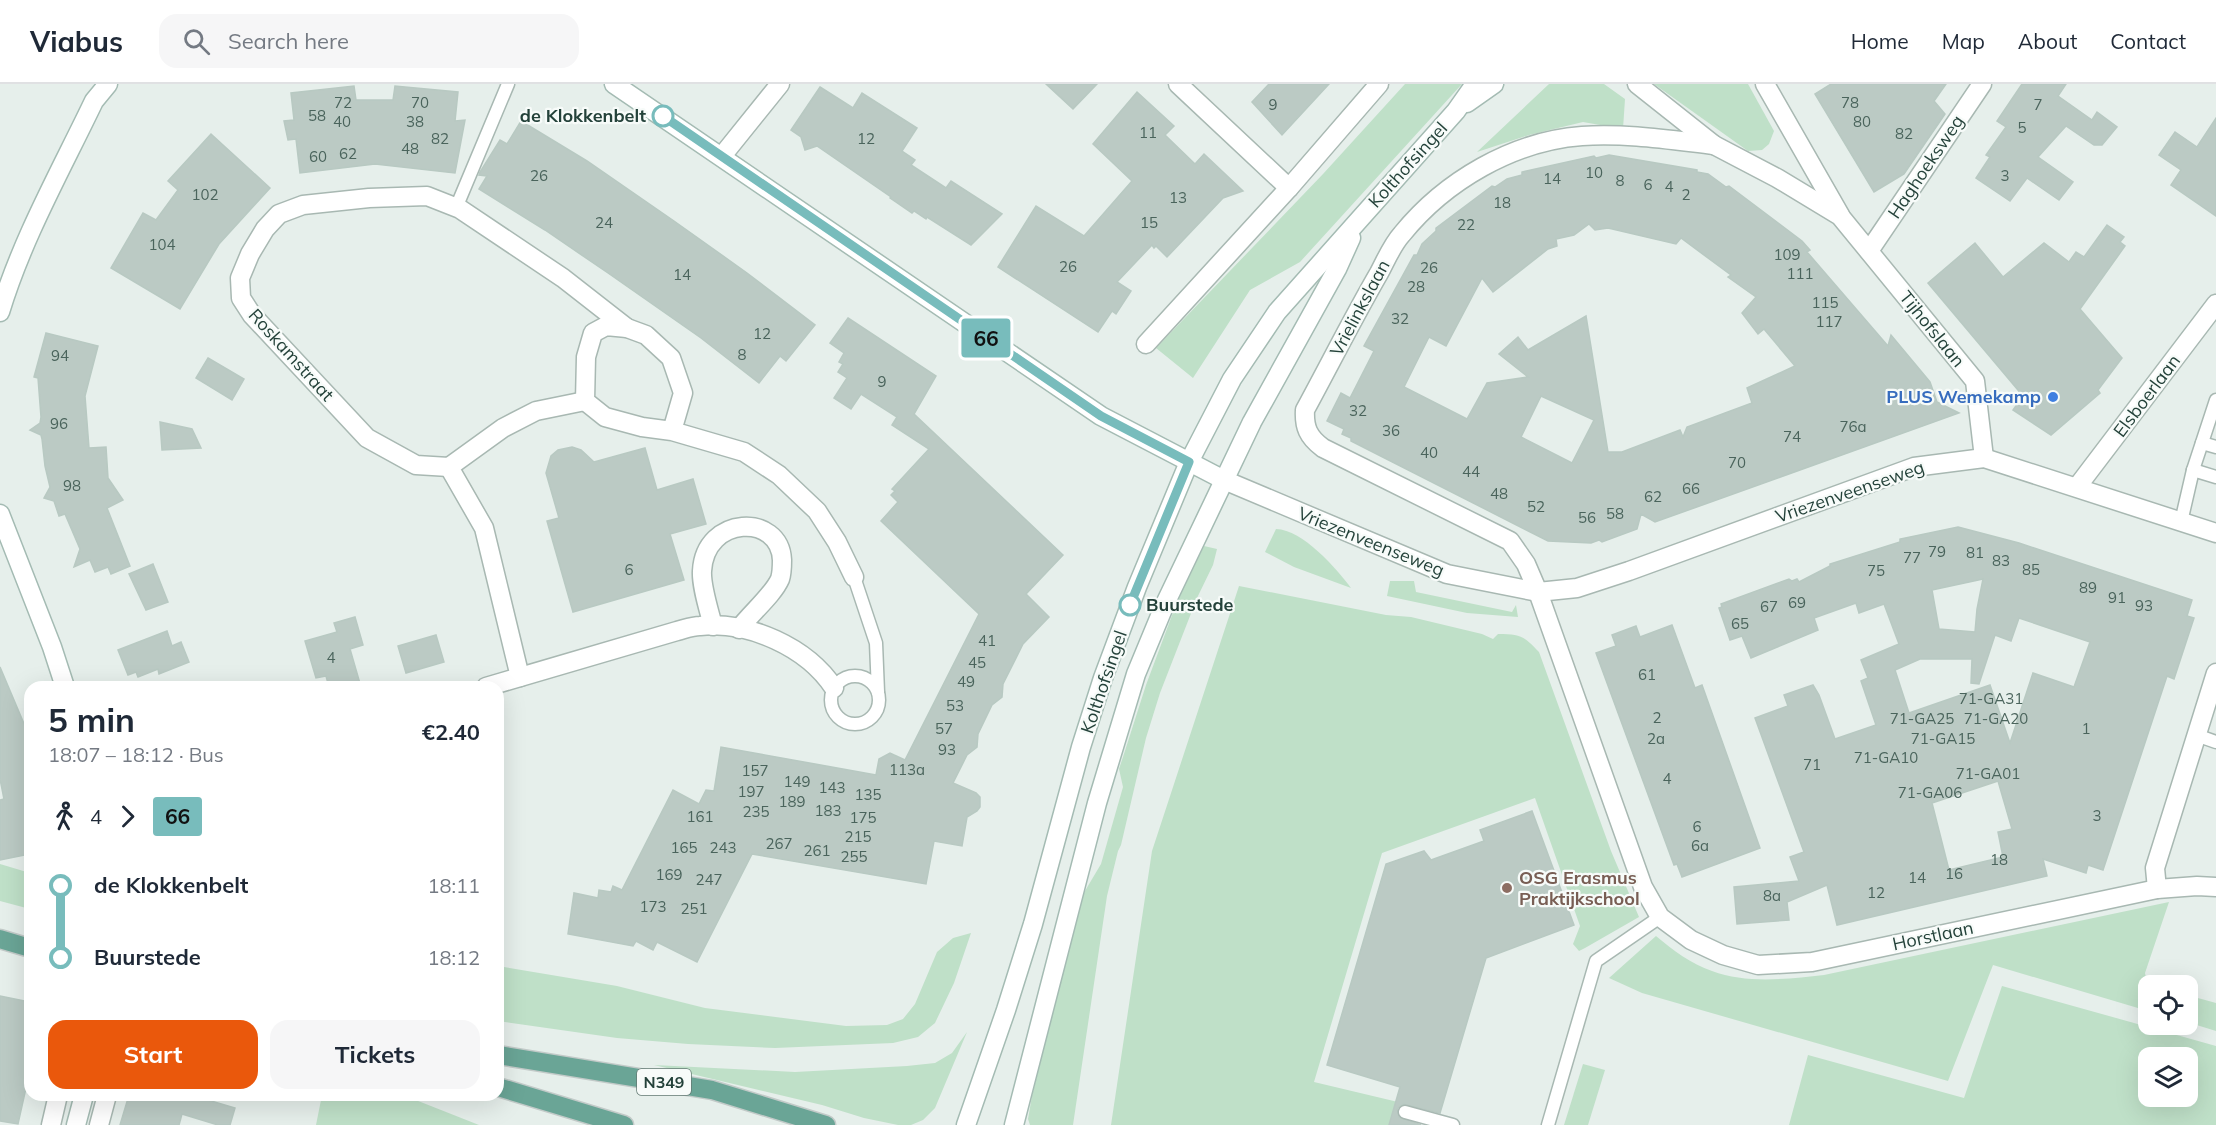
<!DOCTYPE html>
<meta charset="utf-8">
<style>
body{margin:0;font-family:Mulish,sans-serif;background:#f6f6f7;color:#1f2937;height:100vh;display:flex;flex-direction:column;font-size:22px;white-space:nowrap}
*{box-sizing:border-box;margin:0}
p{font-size:20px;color:#747a83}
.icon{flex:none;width:33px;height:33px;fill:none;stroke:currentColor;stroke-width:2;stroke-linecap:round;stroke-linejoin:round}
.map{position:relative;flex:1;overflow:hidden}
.panel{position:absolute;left:24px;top:597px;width:480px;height:420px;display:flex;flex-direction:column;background:#fff;border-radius:18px;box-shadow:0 6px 24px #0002}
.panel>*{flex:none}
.badge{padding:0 12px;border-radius:4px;font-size:21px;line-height:39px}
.tools{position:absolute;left:2138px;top:891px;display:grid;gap:12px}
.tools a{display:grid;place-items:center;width:60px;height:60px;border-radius:12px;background:#fff;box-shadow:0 6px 24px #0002;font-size:30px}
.map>.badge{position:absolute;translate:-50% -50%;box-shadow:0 0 0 3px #fff}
.legs{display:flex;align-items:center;gap:9px;height:66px;padding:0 24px;font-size:20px}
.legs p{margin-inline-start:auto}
.summary{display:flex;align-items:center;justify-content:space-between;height:102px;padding:0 24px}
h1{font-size:33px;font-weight:700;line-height:45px}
.action{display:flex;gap:12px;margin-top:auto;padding:12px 24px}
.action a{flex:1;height:69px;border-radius:18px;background:#ea580c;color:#fff;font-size:24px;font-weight:700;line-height:69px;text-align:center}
.action a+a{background:#f6f6f7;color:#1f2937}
ul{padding:0 24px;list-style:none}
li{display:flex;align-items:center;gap:21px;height:72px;font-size:22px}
li i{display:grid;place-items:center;width:9px;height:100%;margin:0 8px;background:currentColor}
li i::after{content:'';width:15px;height:15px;margin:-8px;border:4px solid;border-radius:50%;background:#fff}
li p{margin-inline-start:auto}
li:first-child i{background:linear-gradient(#0000 50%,currentColor 0)}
li:last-child i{background:linear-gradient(currentColor 50%,#0000 0)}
header{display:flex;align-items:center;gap:36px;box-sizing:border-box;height:84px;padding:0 30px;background:#fff;border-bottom:2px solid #e0e1e3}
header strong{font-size:28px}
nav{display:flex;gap:33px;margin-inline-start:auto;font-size:21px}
.search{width:420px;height:54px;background:#f6f6f7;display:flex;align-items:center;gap:15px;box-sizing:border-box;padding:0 21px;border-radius:18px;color:#747a83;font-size:22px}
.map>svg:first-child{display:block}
.green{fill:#bfe0c8;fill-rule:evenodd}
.building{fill:#bbcac4;stroke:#b8c9c2;stroke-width:1.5;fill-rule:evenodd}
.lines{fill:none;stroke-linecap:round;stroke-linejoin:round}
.lane-casing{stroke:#a8b8b2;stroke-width:15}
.street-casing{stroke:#a8b8b2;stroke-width:21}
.secondary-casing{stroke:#a4bbb3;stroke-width:21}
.primary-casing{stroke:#c2cac8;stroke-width:21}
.lane{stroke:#fff;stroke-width:12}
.street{stroke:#fff;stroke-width:18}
.secondary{stroke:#fff;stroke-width:18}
.primary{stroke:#6aa596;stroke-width:18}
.line-1-casing{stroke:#fff;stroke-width:14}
.line-1{stroke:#78bcbc;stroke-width:9}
.stop-1-dot{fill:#fff;stroke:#78bcbc;stroke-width:3}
.shop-dot{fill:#3f7fe0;stroke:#f7fbf9;stroke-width:2}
.education-dot{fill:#8d6e63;stroke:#f7fbf9;stroke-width:2}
.labels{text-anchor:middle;stroke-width:4.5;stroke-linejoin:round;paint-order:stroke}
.number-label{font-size:15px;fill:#4a645c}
.shield{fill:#f7fbf9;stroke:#637a73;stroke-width:1.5}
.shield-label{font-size:16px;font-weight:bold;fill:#24423a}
.stop-label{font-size:18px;font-weight:bold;fill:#24423a;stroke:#f7fbf9;text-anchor:end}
.street-label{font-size:18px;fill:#24423a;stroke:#f7fbf9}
.shop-label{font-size:18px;font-weight:bold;fill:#366cbe;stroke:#f7fbf9;text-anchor:end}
.education-label{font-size:18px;font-weight:bold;fill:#785e54;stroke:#f7fbf9;text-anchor:start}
</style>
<header>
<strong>Viabus</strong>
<div class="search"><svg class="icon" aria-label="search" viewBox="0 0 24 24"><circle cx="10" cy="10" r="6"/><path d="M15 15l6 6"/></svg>Search here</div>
<nav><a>Home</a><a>Map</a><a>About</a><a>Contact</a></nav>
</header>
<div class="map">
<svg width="2216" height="1041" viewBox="0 0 2216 1041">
<rect width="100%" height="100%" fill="#e6efeb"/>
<g class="green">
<polygon points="1405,0 1462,0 1300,178 1250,206 1193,294 1156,264 1323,90"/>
<polygon points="1549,0 1604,0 1625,15 1623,45 1583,38 1529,51 1477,68"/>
<polygon points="1654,0 1748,0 1774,47 1769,60 1762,66 1748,67"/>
<path d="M1276,445C1303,446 1336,484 1351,504L1294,483L1265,468Z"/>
<polygon points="1204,462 1217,465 1213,481 1197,514 1160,609 1146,654 1121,761 1118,767 1107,812 1073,1041 1030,1041 1028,1035 1032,1012 1082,812 1101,780 1123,703 1119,685 1123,673 1146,601 1177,518"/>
<polygon points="1390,497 1414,497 1416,508 1512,528 1516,521 1518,533 1467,529 1387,512"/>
<path d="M1239,502L1386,531L1411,533L1482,550L1493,555L1498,550C1520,550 1524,552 1539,568L1611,767L1639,833L1585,864L1579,867L1573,860L1580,842L1535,714L1382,769L1314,998L1398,1018L1392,1041H1111L1152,767Z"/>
<polygon points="0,780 30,789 30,825 0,817"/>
<path d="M2169,818L2145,889L2147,899L2156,901L2148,902V927L1993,881L1948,997L1642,909L1609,894L1656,852C1673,866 1691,880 1712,887C1747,900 1787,895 1824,891Z"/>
<polygon points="971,849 954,899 935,939 918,953 893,959 775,964 688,960 617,954 498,937 498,882 617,902 705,924 846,942 887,941 903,935 915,920 937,868 953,854"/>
<path d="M2002,902L2216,962V1041H1789L1808,971L1964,1014ZM2148,974H2187V1012H2148Z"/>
<polygon points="2187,911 2216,919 2216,947 2187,938"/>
<polygon points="967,948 935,1024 923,1036 911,1041 898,1041 864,1034 822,1021 654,981 795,988 907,982 935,979 952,969"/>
<polygon points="1583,980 1605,986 1588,1041 1564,1041"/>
<polygon points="322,1011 403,1011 479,1041 316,1041"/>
</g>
<g class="building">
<polygon points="1046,0 1097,0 1073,25"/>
<polygon points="1269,0 1329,0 1282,51 1252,18"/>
<polygon points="1831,0 1946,0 1934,17 1945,30 1904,90 1874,108 1815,10"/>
<polygon points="2022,0 2066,0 2058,12 2092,36 2097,28 2117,43 2102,61 2094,61 2066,42 2038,73 2073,98 2059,116 2027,94 2010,117 1976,94 1990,73 1986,71 2006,43 1997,37"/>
<polygon points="354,2 356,16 393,16 395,2 458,8 455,37 465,36 455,89 375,80 300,89 296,55 288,56 284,37 294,36 291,9"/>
<polygon points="820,3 853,24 862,9 917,44 902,67 915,76 911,81 946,104 951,97 1002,130 971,161 927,133 926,135 914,127 912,129 890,114 891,113 817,62 805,66 801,53 791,46"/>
<polygon points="1137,8 1174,42 1165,51 1195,80 1204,70 1243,107 1223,114 1167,173 1156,162 1154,164 1152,161 1117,198 1131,207 1116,230 1112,227 1098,248 998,183 1036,122 1084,152 1132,97 1093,60"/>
<polygon points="2216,34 2216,132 2171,101 2181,86 2159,71 2175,48 2197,63"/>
<polygon points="521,37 587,77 674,137 747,189 815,241 786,277 780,272 759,299 701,254 608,189 545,146 479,105 487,92 479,91 480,88 500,56 507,60"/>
<polygon points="211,50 270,104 219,160 180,225 111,184 143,129 156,136 178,106 168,97"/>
<path d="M1609,71L1697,86V88L1708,90L1726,103L1729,102L1802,157L1810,166L1807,168L1888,262L1891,251L1930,298L1937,318L1959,329L1655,438L1641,430L1637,445L1602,458L1599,456L1591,459L1548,457L1351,357V354L1342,350L1344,345L1327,337L1341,309L1350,314L1374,267L1364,262L1414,171H1417L1422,160L1436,147V144L1492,102L1495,103L1507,95L1522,91V88L1594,72L1596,74ZM1589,140L1595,146L1608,144L1676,160L1681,154L1731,191L1728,193L1756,213L1742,229L1758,250L1764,245L1795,282L1747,304L1752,319L1687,343L1683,353L1680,346L1622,368H1608L1586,232L1528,266L1518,253L1499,270L1528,293L1487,299L1467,335L1404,303L1429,253L1446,262L1482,194L1493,208L1548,165L1557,162L1556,155L1574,151ZM1541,312L1594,336L1572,379L1521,353Z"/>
<polygon points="2107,141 2124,153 2120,158 2125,162 2080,225 2122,274 2098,306 2100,309 2051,351 2013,326 2023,312 1928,199 1975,159 2003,193 2044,159 2069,178 2076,168 2084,173"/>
<polygon points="848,234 936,292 914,330 1063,471 1026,510 1049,533 1023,560 1003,600 1002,613 992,621 978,650 977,663 967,671 953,699 976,709 980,713 980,723 977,727 967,733 962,762 934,757 926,800 752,770 697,878 657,858 653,866 636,857 633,862 568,850 574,809 598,814 599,806 611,808 613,802 622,806 673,706 699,720 706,706 714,707 721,663 876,691 879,675 890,669 905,676 979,530 881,437 898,418 891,411 895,407 892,405 929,365 892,341 897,333 861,310 851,325 834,314 847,294 838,288 843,280 839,278 844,269 830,259"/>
<polygon points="46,249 98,262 85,312 89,364 106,363 108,394 123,416 107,424 130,482 111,490 108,483 95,488 90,476 74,483 80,465 65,430 59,432 54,417 44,414 50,403 45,382 42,355 41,351 30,346 40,339 41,333 38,294 34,293"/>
<polygon points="208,274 244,295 232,316 196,294"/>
<polygon points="160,338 192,345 201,364 162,366"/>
<polygon points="572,363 581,366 594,378 645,364 657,406 693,395 706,440 670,450 684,496 573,528 547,437 559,434 546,389 551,372 558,366"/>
<path d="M1958,443L2019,459L2192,516L2187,532L2194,534L2174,595L2167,592L2103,786L2088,781L2086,789L2043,775L2047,792L1837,841L1827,801L1787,818L1789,836L1737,840L1734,803L1799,797L1790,773L1804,768L1755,634L1788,622L1784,611L1813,601L1819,611L1835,655L1876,641L1861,597L1868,594L1861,576L1899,560L1884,520L1859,529L1856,519L1814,534L1818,546L1751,574L1742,552L1730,556L1719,524L1722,523L1721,520L1789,495L1792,497L1797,495L1799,498L1830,482V480L1900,458V455ZM1983,495L1977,525L1975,548L1939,545L1932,506ZM2019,534L2090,558L2074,603L2033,589L2010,659L1990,601L1909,629L1895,586L1920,575H1972L1971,599L1979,600L1995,551L2011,557ZM1998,697L2012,745L1998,748L2003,773L1949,786L1932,719Z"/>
<polygon points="153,480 168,518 146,526 129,490"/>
<polygon points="355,533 363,561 350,565 361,603 329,603 326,592 316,594 305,557 337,548 334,539"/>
<polygon points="1672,541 1695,604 1702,601 1760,764 1682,793 1677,780 1674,781 1596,569 1616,562 1612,551 1636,542 1640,553"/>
<polygon points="167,547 172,562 181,558 189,578 159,590 158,585 138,593 136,588 128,591 118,566"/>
<polygon points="436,551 444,578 406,589 398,562"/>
<polygon points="0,583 30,654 30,770 0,776 0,716 4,715 0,695"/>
<polygon points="1532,727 1574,841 1486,874 1440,1029 1403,1020 1397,1025 1399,1033 1421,1041 1389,1041 1400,1003 1327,981 1386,780 1424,767 1431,776 1484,757 1480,746"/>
<polygon points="0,912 30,918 30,1003 26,1004 18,1040 0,1037"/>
<polygon points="129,1011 191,1011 235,1024 230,1041 218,1041 182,1030 179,1041 120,1041"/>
</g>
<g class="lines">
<defs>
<g id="lane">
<polyline points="456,124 508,0"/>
<polyline points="2202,359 2216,363"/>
<polyline points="2193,386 2216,393"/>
<polyline points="2181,438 2193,386 2216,316"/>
<polyline points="854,493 876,559 878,608"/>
<circle cx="855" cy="616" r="24"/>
<polyline points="2196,651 2216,658"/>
<polyline points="1405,1028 1453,1041"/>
<polyline points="1548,1041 1596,877 1660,833"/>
</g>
<g id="street">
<polyline points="1178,0 1289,104"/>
<polyline points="1637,0 1714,61 1777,94 1840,132 1975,297 1984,374"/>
<polyline points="1765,0 1840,131"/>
<path d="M1714,61C1670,56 1626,49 1582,52C1513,57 1445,97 1402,150C1392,161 1386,176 1379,189C1353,234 1330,280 1305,326C1304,343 1308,353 1323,364L1510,457L1526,480L1538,508L1643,803L1660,833L1691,856L1723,871L1758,881L1812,878L2157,805L2197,802L2216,803"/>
<polyline points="722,72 780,0"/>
<polyline points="1869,167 1982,0"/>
<polyline points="1146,260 1289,104 1379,0"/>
<polyline points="672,347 683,309 671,274 646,251 627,244 606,242 593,249 586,273 585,317 605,333 642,343 672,347 744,368 779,391 817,427 837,458 854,493"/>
<polyline points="449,383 416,381 367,354 252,231 241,214 240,194 250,170 265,145 279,130 303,121 369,114 427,112 460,125 563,194 627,244"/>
<polyline points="1224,396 1447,490 1538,508 1577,504 1629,487 1914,383 1984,374 2216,449"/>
<polyline points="2077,403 2216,220"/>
<path d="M713,542C709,526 701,502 702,487C705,431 780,429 782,476C782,482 782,489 780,495C773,511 750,530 739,545"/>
<polyline points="520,593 484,444 449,383 503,344 536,327 585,317"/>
<path d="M486,603L677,547C685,545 692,542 700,542C749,537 807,563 834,604"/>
<polyline points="2157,805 2155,784 2216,589"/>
<polyline points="51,1041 58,1011"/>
<polyline points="99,1041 107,1011"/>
</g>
<g id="secondary">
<polyline points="614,0 1101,332 1224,396"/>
<polyline points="1467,19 1494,0"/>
<path d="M0,228C22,155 61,86 94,17L108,0"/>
<polyline points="0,430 52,563 65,603"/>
<polyline points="76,1041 84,1011"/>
<polyline points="966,1041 1006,926 1033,840 1081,663 1103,594 1137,503 1189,378 1232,295 1277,228 1456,27 1475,0"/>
<polyline points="1014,1041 1097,719 1136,590 1165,520 1252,338 1337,185 1351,154"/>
</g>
<g id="primary">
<polyline points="0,855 30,864"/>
<polyline points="498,971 712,1006 826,1041"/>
<polyline points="498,1003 624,1041"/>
</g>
</defs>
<use href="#lane" class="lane-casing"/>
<use href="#street" class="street-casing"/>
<use href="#secondary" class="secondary-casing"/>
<use href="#primary" class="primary-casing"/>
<use href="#lane" class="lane"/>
<use href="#street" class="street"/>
<use href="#secondary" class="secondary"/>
<use href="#primary" class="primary"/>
</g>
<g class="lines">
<defs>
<polyline id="line-1" points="663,32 1101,332 1189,378 1130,521"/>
</defs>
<use href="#line-1" class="line-1-casing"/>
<use href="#line-1" class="line-1"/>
</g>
<g class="stop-1-dot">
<circle cx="663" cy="32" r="10"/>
<circle cx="1130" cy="521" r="10"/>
</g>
<circle class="shop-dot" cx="2053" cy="313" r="6"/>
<circle class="education-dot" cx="1507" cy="804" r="6"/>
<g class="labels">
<g class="number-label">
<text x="343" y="24">72</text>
<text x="420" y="24">70</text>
<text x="1850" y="24">78</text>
<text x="1273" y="26">9</text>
<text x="2038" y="26">7</text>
<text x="317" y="37">58</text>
<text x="342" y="43">40</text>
<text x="415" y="43">38</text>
<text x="1862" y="43">80</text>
<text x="2022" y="49">5</text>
<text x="1148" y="54">11</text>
<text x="1904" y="55">82</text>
<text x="440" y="60">82</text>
<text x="866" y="60">12</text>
<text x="410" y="70">48</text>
<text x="348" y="75">62</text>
<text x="318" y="78">60</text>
<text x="1594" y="94">10</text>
<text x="539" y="97">26</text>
<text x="2005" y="97">3</text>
<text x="1552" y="100">14</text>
<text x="1620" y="102">8</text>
<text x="1648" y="106">6</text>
<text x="1669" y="108">4</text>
<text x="205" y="116">102</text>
<text x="1686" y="116">2</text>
<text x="1178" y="119">13</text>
<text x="1502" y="124">18</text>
<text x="604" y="144">24</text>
<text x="1149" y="144">15</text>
<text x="1466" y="146">22</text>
<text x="162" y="166">104</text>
<text x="1787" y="176">109</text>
<text x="1068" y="188">26</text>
<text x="1429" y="189">26</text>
<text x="1800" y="195">111</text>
<text x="682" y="196">14</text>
<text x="1416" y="208">28</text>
<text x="1825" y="224">115</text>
<text x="1400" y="240">32</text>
<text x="1829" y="243">117</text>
<text x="762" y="255">12</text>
<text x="742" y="276">8</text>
<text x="60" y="277">94</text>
<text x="882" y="303">9</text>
<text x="1358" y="332">32</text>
<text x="59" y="345">96</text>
<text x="1853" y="348">76a</text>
<text x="1391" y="352">36</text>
<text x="1792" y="358">74</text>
<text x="1429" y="374">40</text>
<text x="1737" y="384">70</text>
<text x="1471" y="393">44</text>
<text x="72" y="407">98</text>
<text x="1691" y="410">66</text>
<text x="1499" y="415">48</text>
<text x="1653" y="418">62</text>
<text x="1536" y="428">52</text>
<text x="1615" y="435">58</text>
<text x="1587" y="439">56</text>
<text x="1937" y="473">79</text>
<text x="1975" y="474">81</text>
<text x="1912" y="479">77</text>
<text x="2001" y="482">83</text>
<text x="629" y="491">6</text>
<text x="2031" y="491">85</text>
<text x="1876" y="492">75</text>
<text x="2088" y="509">89</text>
<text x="2117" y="519">91</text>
<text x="1797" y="524">69</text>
<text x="2144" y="527">93</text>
<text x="1769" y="528">67</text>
<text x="1740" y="545">65</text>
<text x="987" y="562">41</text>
<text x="331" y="579">4</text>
<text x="977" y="584">45</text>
<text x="1647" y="596">61</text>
<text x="966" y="603">49</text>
<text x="1991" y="620">71-GA31</text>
<text x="955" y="627">53</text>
<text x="1657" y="639">2</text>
<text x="1922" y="640">71-GA25</text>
<text x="1996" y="640">71-GA20</text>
<text x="944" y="650">57</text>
<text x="2086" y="650">1</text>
<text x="1656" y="660">2a</text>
<text x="1943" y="660">71-GA15</text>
<text x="947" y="671">93</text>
<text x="1886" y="679">71-GA10</text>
<text x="1812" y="686">71</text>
<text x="907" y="691">113a</text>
<text x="755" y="692">157</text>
<text x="1988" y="695">71-GA01</text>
<text x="1667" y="700">4</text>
<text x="797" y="703">149</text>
<text x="832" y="709">143</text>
<text x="751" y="713">197</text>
<text x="1930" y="714">71-GA06</text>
<text x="868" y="716">135</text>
<text x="792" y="723">189</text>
<text x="828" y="732">183</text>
<text x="756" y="733">235</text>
<text x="2097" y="737">3</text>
<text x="700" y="738">161</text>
<text x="863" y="739">175</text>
<text x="1697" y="748">6</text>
<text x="858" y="758">215</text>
<text x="779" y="765">267</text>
<text x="1700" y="767">6a</text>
<text x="684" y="769">165</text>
<text x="723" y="769">243</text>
<text x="817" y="772">261</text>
<text x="854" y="778">255</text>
<text x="1999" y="781">18</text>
<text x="1954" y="795">16</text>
<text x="669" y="796">169</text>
<text x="1917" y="799">14</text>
<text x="709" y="801">247</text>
<text x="1876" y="814">12</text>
<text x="1772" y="817">8a</text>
<text x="653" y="828">173</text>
<text x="694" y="830">251</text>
</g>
<rect class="shield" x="637" y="985" width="54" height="26" rx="4.5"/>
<g class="shield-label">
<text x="664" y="1004">N349</text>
</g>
<g class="stop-label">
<text x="646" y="38">de Klokkenbelt</text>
<text x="1146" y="527" text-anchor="start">Buurstede</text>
</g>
<g class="street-label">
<text transform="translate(1408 81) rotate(-48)" y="6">Kolthofsingel</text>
<text transform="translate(1926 83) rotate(-56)" y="6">Haghoeksweg</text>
<text transform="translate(1360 224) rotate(-62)" y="6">Vrielinkslaan</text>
<text transform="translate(1932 245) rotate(51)" y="6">Tijhofslaan</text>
<text transform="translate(291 271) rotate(48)" y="6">Roskamstraat</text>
<text transform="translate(2147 312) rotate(-53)" y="6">Elsboerlaan</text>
<text transform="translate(1850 408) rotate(-19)" y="6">Vriezenveenseweg</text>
<text transform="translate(1371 458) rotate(22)" y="6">Vriezenveenseweg</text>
<text transform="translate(1104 598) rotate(-71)" y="6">Kolthofsingel</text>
<text transform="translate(1933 852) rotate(-12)" y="6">Horstlaan</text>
</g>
<g class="shop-label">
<text x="2041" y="319">PLUS Wemekamp</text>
</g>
<g class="education-label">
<text x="1519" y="800">OSG Erasmus<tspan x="1519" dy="21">Praktijkschool</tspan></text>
</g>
</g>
</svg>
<div class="tools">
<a><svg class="icon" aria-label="locate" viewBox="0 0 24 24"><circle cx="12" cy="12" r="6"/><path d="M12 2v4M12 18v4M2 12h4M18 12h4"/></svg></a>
<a><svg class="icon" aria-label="layers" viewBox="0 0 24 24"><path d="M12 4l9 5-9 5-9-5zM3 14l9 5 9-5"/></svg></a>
</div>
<b class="badge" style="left:986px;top:254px;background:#78bcbc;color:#111">66</b>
<section class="panel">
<div class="summary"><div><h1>5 min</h1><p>18:07 – 18:12 · Bus</p></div><b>€2.40</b></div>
<div class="legs"><svg class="icon" aria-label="walk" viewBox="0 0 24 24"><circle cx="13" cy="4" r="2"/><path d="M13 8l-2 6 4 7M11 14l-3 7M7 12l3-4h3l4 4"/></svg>4<svg class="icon" aria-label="forward" viewBox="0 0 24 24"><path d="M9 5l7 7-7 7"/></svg><b class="badge" style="background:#78bcbc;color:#111">66</b></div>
<ul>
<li><i style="color:#78bcbc"></i><b>de Klokkenbelt</b><p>18:11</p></li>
<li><i style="color:#78bcbc"></i><b>Buurstede</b><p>18:12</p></li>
</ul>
<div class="action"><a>Start</a><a>Tickets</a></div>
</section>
</div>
